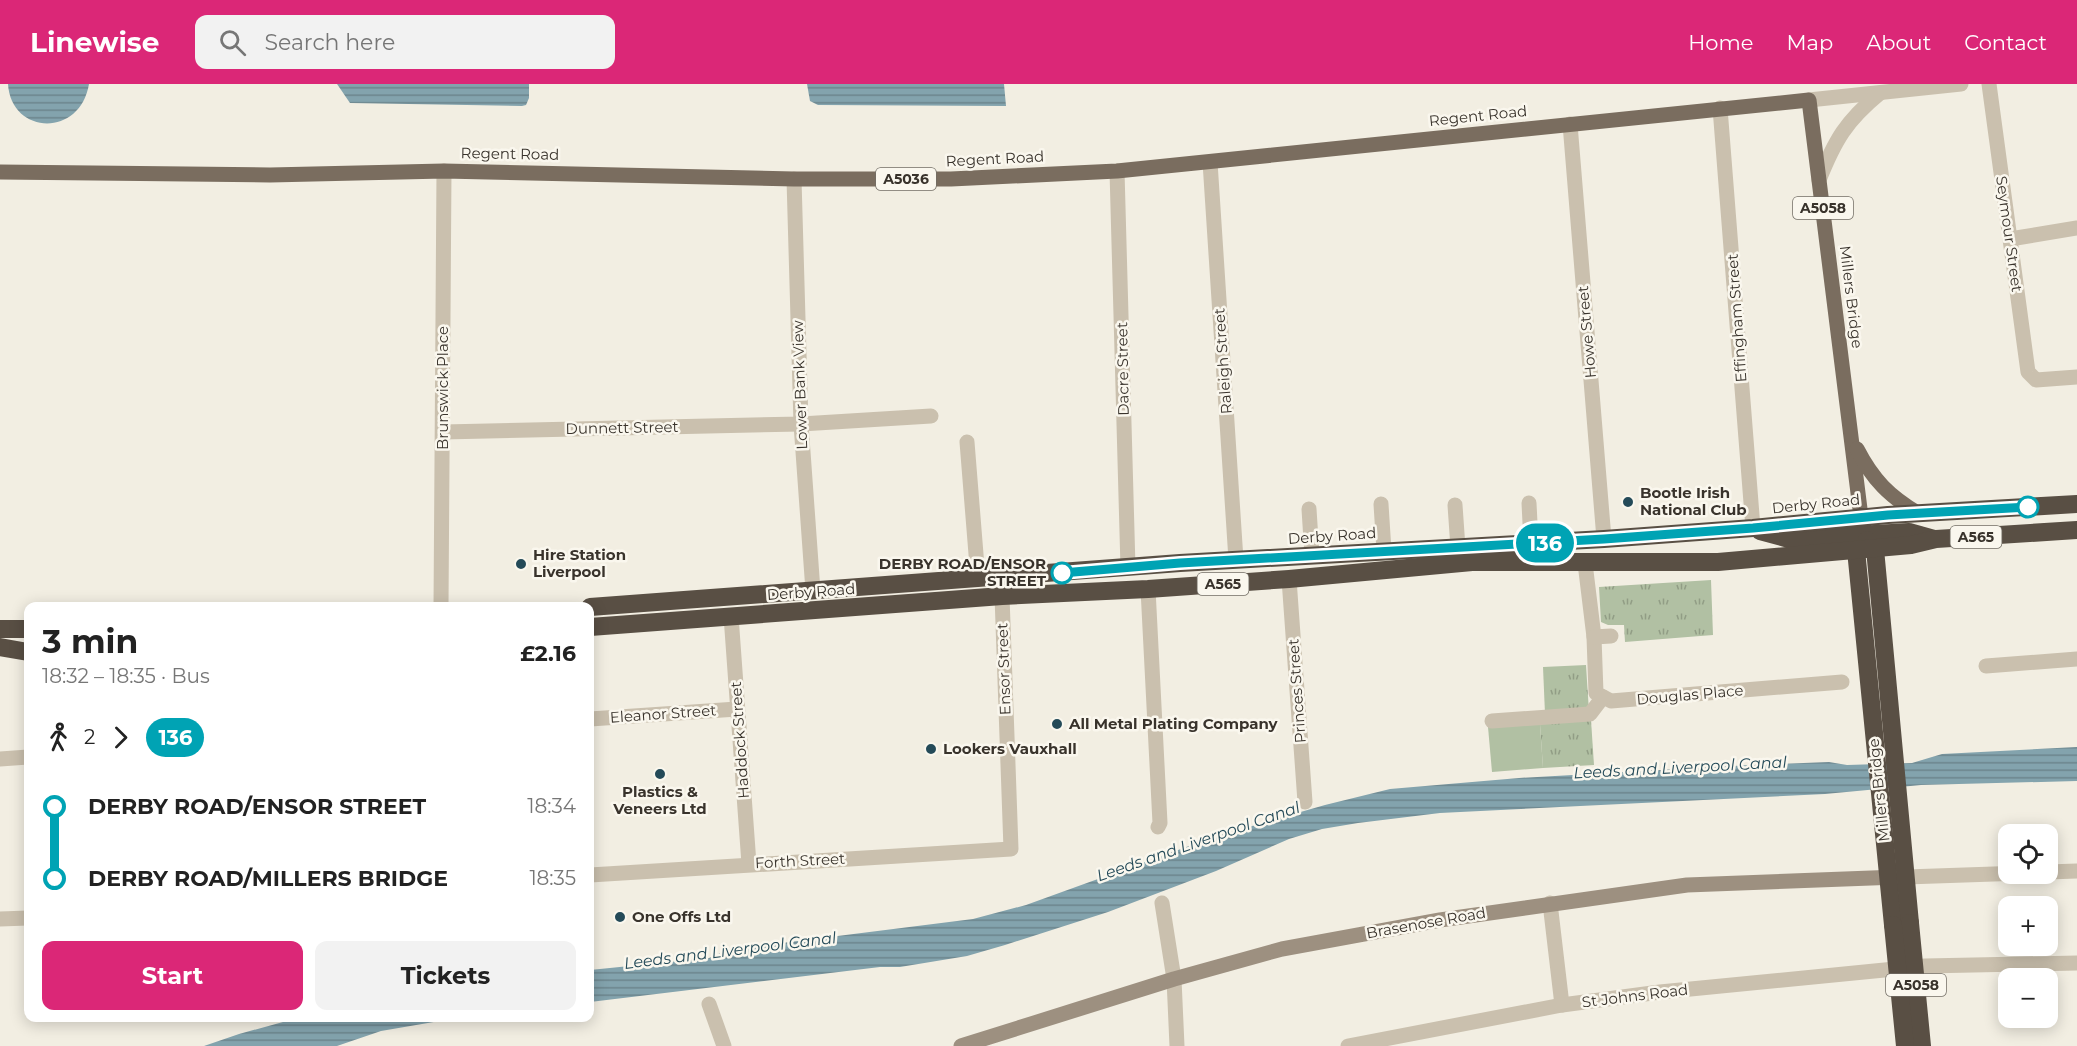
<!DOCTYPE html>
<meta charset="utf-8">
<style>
body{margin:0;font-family:Montserrat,sans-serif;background:#f2f2f2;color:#222;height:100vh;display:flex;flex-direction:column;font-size:22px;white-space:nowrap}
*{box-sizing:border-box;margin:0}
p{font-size:20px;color:#767676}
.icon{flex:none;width:33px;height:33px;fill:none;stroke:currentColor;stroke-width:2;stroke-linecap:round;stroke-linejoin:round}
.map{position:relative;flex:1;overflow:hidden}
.details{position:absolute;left:24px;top:518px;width:570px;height:420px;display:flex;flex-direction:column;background:#fff;border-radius:12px;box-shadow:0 3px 15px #0003}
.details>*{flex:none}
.badge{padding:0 12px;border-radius:20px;font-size:21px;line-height:39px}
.controls{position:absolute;left:1998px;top:740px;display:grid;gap:12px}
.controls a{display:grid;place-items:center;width:60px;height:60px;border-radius:12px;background:#fff;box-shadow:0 3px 15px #0003;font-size:30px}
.map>.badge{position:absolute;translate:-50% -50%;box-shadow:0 0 0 3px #fff}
.legs{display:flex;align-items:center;gap:9px;height:66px;padding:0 18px;font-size:20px}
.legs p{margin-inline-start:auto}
.headline{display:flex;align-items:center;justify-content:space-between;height:102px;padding:0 18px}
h1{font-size:33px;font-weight:700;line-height:45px}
.cta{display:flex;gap:12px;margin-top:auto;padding:12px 18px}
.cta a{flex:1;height:69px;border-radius:12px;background:#db2777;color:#fff;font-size:24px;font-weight:700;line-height:69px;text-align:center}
.cta a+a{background:#f2f2f2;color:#222}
ul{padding:0 18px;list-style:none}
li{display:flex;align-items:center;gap:21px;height:72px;font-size:22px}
li i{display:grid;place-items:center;width:9px;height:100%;margin:0 8px;background:currentColor}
li i::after{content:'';width:15px;height:15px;margin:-8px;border:4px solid;border-radius:50%;background:#fff}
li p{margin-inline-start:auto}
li:first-child i{background:linear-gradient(#0000 50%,currentColor 0)}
li:last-child i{background:linear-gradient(currentColor 50%,#0000 0)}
header{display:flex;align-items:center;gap:36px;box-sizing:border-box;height:84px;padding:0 30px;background:#db2777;color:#fff}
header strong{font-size:28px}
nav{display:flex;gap:33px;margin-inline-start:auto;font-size:21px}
.search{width:420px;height:54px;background:#f2f2f2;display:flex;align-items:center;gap:15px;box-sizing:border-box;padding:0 21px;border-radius:12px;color:#767676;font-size:22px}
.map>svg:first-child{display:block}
.grass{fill:url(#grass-tufts)}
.pitch{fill:#b1c0a3}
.water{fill:url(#water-rules)}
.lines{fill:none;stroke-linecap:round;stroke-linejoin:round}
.street{stroke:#cac0ae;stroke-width:15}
.secondary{stroke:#9d9080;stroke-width:15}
.primary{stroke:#7a6d5f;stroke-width:15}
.highway{stroke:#594f44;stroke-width:18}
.highway-bridge{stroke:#594f44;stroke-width:18}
.line-1-casing{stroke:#fff;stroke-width:14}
.line-1{stroke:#00a3b4;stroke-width:9}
.poi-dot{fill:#244a58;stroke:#faf7ee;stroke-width:2}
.stop-1-dot{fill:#fff;stroke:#00a3b4;stroke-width:3}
.labels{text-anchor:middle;stroke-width:5;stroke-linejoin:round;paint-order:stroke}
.shield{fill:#faf7ee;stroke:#736e66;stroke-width:1.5}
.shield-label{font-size:14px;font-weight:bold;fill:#39332c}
.street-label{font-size:15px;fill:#39332c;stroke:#faf7ee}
.poi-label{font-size:15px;font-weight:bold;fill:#39332c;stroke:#faf7ee;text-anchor:start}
.stop-label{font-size:15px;font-weight:bold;fill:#39332c;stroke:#faf7ee;text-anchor:end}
.water-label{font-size:16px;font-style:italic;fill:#244a58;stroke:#faf7ee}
</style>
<header>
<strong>Linewise</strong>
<div class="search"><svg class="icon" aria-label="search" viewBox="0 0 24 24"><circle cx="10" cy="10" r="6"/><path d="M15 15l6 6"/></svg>Search here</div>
<nav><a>Home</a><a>Map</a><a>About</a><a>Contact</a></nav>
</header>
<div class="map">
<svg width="2077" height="962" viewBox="0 0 2077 962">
<defs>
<pattern id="grass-tufts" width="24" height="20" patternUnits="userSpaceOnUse" patternTransform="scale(1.5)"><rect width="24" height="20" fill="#b1c0a3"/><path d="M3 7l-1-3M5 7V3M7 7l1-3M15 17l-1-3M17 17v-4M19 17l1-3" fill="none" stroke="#919d85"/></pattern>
<pattern id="water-rules" width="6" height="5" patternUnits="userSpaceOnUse" patternTransform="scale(1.5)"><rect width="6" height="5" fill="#83a3ad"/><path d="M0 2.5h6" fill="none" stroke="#6c858d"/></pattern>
</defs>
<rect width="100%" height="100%" fill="#f2eee2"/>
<g class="grass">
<polygon points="1711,496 1713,551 1625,558 1624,541 1608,541 1601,538 1599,503"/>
<polygon points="1586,581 1589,628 1545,630 1543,583"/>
<polygon points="1591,636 1594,681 1543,684 1540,640"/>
</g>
<polygon class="pitch" points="1540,640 1543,684 1492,688 1488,643"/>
<g class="water">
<path d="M8,0H89C80,54 11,51 8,0Z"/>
<polygon points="337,0 529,0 529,14 526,21 522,22 350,19"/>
<polygon points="807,0 1004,0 1006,22 818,21 810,17"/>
<polygon points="2077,663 2077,697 1921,701 1825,710 1440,729 1358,739 1322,745 1289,755 1216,787 1108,828 1005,861 967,872 900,883 880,883 590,918 590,886 709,874 735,863 766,861 973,835 1026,821 1214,753 1325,721 1390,705 1519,694 1750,681 1829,678 1847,681 1912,679 1942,670"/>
<polygon points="301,933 463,933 381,947 337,962 204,962 239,950"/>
</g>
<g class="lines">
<g class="street">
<polyline points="1989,0 2028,288 2036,296 2077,293"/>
<polyline points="1809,16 1961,0"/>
<polyline points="1720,24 1753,444"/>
<polyline points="1570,40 1604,455"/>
<polyline points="1210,78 1236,476"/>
<polyline points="1117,87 1128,484"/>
<polyline points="794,95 801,340 813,507"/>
<path d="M1819,96C1835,56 1846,37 1880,9"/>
<polyline points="2010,155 2077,144"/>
<polyline points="443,348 801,340 931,332"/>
<polyline points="967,358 978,495"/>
<polyline points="1529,419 1531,459"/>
<polyline points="1381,420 1384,467"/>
<polyline points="1455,421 1458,464"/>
<polyline points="1309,425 1312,472"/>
<polyline points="1585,479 1594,553 1596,609 1611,617 1842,598"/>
<polyline points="1289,495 1305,718"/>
<polyline points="1148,505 1160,739 1158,743"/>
<polyline points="441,522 444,87"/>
<polyline points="731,532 749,780"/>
<polyline points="1594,553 1611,552"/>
<polyline points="1986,582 2077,575"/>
<polyline points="590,635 737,625"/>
<polyline points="1492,637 1590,630 1603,613"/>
<polyline points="0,675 28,673"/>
<polyline points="2048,788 2077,787"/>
<polyline points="590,791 1011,765 1002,512"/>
<polyline points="1906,793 2023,789"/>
<polyline points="1162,819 1174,895 1177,962"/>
<polyline points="1550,819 1562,921"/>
<polyline points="0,835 28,834"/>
<polyline points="709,920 724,962"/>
<polyline points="1348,962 1562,921 1660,908 1925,882 2077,879"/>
</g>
<polyline class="secondary" points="961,962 1174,895 1282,865 1440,836 1687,801 1898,793"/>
<g class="primary">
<polyline points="0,88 270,91 444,87 794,95 951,95 1117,87 1809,16 1861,433"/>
<path d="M1857,365C1873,396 1889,412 1919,430"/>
</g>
<g class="highway">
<polyline points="1861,433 1863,450 1856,466 1893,841"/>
<polyline points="1760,447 1789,455 1909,448 1934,455"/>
<polyline points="1867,456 1875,465 1910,839"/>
<polyline points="590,523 1180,479 1604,455 1753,444 1888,431 2077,420"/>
<polyline points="590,543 1002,512 1148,505 1289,495 1472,478 1718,478 1911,461 1936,455 2077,446"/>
<polyline points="0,545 28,545"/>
<polyline points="0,563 28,568"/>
</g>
<g class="highway-bridge">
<polyline points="1910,839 1922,962"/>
<polyline points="1893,841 1905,962"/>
</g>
</g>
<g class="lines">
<defs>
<polyline id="line-1" points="1062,489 1180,479 1604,455 1753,444 1888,431 2028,423"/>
</defs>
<use href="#line-1" class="line-1-casing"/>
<use href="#line-1" class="line-1"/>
</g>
<g class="poi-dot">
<circle cx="1628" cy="418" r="6"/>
<circle cx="521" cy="480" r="6"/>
<circle cx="1057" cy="640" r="6"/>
<circle cx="931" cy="665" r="6"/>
<circle cx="660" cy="690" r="6"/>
<circle cx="620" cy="833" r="6"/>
</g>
<g class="stop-1-dot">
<circle cx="2028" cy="423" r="10"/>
<circle cx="1062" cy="489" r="10"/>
</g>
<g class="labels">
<g class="shield">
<rect x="876" y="84" width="60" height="22" rx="4.5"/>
<rect x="1793" y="113" width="60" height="22" rx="4.5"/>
<rect x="1950.5" y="442" width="51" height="22" rx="4.5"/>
<rect x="1197.5" y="489" width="51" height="22" rx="4.5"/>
<rect x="1886" y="890" width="60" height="22" rx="4.5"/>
</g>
<g class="shield-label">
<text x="906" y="100">A5036</text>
<text x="1823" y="129">A5058</text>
<text x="1976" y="458">A565</text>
<text x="1223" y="505">A565</text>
<text x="1916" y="906">A5058</text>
</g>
<g class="street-label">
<text transform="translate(1478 32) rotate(-6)" y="5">Regent Road</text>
<text transform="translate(510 70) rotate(1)" y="5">Regent Road</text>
<text transform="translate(995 75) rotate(-3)" y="5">Regent Road</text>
<text transform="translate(2009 150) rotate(82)" y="5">Seymour Street</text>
<text transform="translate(1851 213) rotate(83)" y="5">Millers Bridge</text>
<text transform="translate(1737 234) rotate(-94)" y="5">Effingham Street</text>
<text transform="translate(1587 248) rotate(-95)" y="5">Howe Street</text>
<text transform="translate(1223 277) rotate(-94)" y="5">Raleigh Street</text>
<text transform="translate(1123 285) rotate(-91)" y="5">Dacre Street</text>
<text transform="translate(800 301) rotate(-92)" y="5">Lower Bank View</text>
<text transform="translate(443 304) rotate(-90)" y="5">Brunswick Place</text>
<text transform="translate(622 344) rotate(-1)" y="5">Dunnett Street</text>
<text transform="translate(1816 420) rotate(-6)" y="5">Derby Road</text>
<text transform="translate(1332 452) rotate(-4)" y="5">Derby Road</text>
<text transform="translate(811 508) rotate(-4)" y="5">Derby Road</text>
<text transform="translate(1004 585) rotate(-92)" y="5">Ensor Street</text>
<text transform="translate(1297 607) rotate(-94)" y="5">Princes Street</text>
<text transform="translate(1690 611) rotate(-5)" y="5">Douglas Place</text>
<text transform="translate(663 630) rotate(-4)" y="5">Eleanor Street</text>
<text transform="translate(740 656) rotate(-94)" y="5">Haddock Street</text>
<text transform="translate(1879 706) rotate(-96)" y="5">Millers Bridge</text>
<text transform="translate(800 777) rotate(-3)" y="5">Forth Street</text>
<text transform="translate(1426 839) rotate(-10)" y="5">Brasenose Road</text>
<text transform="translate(1635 912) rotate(-7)" y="5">St Johns Road</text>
</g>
<g class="poi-label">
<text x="1640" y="414">Bootle Irish<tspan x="1640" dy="17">National Club</tspan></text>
<text x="533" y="476">Hire Station<tspan x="533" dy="17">Liverpool</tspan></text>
<text x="1069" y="645">All Metal Plating Company</text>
<text x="943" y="670">Lookers Vauxhall</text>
<text x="660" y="713" text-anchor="middle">Plastics &amp;<tspan x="660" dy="17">Veneers Ltd</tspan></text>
<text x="632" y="838">One Offs Ltd</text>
</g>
<g class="stop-label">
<text x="1046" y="485">DERBY ROAD/ENSOR<tspan x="1046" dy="17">STREET</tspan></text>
</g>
<g class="water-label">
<text transform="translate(1680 683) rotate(-3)" y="6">Leeds and Liverpool Canal</text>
<text transform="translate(1198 757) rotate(-19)" y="6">Leeds and Liverpool Canal</text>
<text transform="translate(730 866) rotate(-7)" y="6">Leeds and Liverpool Canal</text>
</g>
</g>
</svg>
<div class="controls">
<a><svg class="icon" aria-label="locate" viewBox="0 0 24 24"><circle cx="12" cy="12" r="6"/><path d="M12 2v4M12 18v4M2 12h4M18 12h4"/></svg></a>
<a>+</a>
<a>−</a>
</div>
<b class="badge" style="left:1545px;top:459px;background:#00a3b4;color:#fff">136</b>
<section class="details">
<div class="headline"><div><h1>3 min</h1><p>18:32 – 18:35 · Bus</p></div><b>£2.16</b></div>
<div class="legs"><svg class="icon" aria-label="walk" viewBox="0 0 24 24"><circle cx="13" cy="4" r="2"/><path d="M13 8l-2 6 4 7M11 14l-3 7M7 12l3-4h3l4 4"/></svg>2<svg class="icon" aria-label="forward" viewBox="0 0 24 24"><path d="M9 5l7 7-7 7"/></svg><b class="badge" style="background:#00a3b4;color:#fff">136</b></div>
<ul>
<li><i style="color:#00a3b4"></i><b>DERBY ROAD/ENSOR STREET</b><p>18:34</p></li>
<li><i style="color:#00a3b4"></i><b>DERBY ROAD/MILLERS BRIDGE</b><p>18:35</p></li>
</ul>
<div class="cta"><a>Start</a><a>Tickets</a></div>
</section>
</div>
